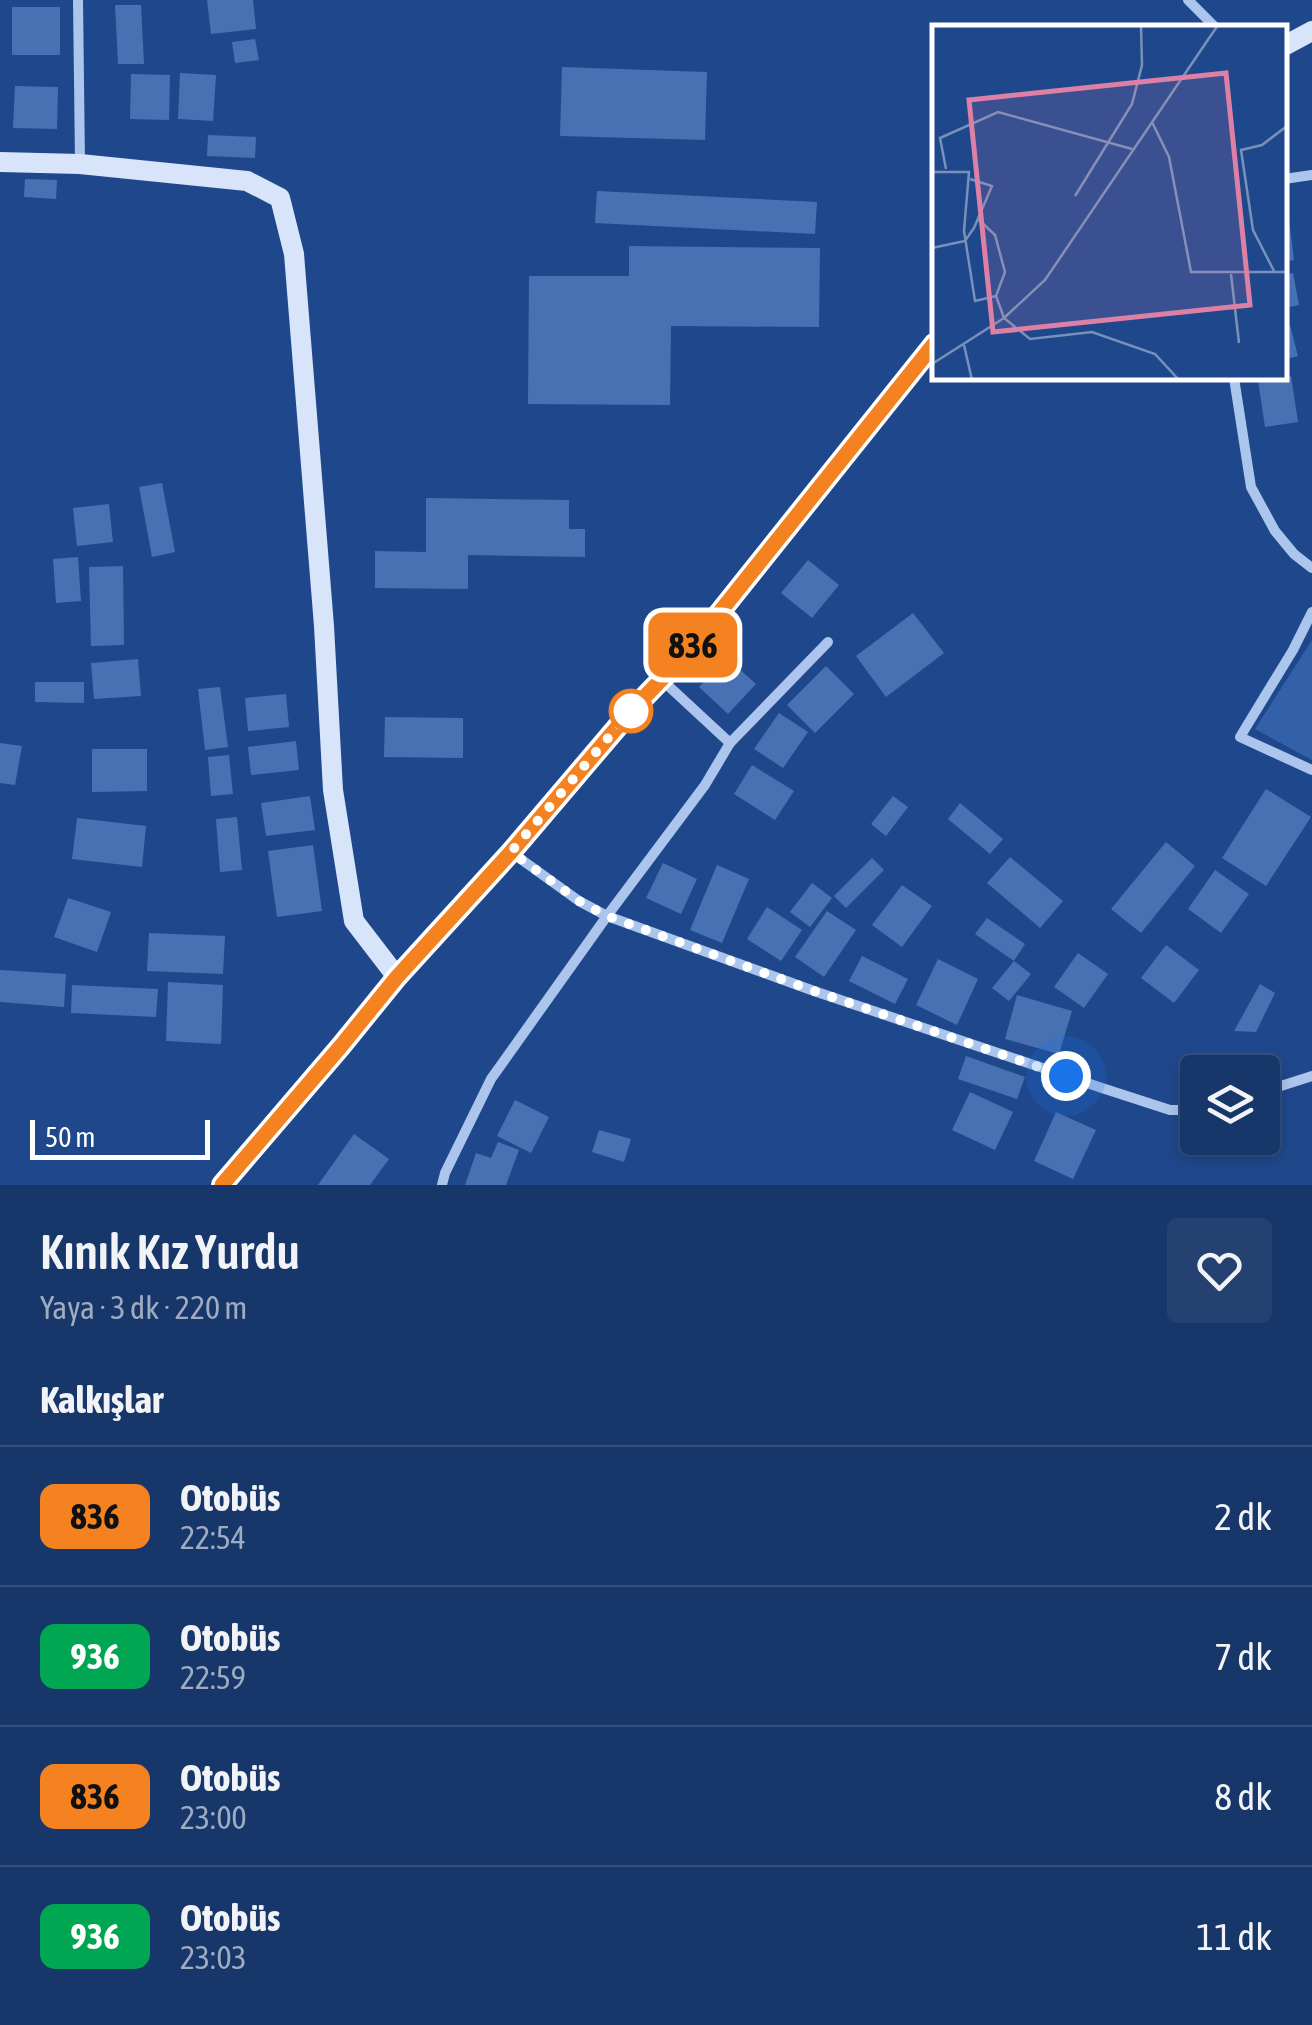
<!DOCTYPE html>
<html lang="tr">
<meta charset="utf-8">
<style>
body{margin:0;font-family:"Asap Condensed",sans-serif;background:#244171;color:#f1f3f6;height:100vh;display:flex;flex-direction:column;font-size:38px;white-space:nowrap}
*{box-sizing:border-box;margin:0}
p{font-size:32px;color:#9eabc0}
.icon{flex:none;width:55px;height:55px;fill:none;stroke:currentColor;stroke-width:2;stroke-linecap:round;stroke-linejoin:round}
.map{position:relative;height:1185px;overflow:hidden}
.details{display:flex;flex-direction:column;background:#173669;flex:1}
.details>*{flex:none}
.badge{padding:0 20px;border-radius:15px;font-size:35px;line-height:65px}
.buttons{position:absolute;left:1180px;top:1055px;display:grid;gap:20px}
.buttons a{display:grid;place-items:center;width:100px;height:100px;border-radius:10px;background:#173669;box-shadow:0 5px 15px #0003,0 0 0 2px #36507d;font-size:50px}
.scale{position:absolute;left:30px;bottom:25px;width:180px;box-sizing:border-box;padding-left:10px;border:5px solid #fff;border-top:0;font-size:28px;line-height:35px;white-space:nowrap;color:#fff;-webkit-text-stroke:8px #1f488c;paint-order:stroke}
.you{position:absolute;width:50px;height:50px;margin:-25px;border:8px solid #fff;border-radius:50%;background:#1a73e8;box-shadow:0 0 0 15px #1a73e833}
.map>.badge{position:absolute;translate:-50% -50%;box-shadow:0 0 0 5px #fff}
h2{padding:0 40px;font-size:38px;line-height:90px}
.round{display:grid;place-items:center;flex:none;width:105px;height:105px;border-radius:10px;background:#244171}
.headline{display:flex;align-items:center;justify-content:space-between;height:170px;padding:0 40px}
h1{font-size:48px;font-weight:600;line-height:75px}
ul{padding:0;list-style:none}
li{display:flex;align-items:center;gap:30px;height:140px;padding:0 40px;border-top:2px solid #36507d}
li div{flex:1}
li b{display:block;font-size:38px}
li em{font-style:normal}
li .badge{min-width:110px;font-weight:700;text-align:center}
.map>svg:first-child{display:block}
.green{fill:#3260a9}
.building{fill:#4771b3}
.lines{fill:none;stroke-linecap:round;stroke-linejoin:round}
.street{stroke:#abc5ec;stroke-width:10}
.secondary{stroke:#d7e4f9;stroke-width:20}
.line-casing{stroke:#fff;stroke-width:22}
.line{stroke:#f58220;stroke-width:15}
.walk{stroke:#fff;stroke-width:10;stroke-dasharray:0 18}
.stop-dot{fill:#fff;stroke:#f58220;stroke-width:5}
.inset-road{fill:none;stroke:#7991ba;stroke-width:2.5}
.view{fill:#dd80a5;fill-opacity:0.15;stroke:#dd80a5;stroke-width:5}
.inset-edge{fill:none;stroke:#fff;stroke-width:5}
</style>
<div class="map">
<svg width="1312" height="1185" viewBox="0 0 1312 1185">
<rect width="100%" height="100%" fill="#1f488c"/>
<polygon class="green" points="1312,640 1312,760 1255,729"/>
<g class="building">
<polygon points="207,0 253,0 256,29 211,34"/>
<polygon points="115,5 141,5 144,64 118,64"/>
<rect x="12" y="7" width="48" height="48"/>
<polygon points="255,39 259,60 235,63 232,42"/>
<polygon points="562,67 707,72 705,140 560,136"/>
<polygon points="180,73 216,75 213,121 178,119"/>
<polygon points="131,74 170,75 169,120 130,119"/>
<polygon points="15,86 58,87 57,129 13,128"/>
<polygon points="208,135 256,137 255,158 207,156"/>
<polygon points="25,179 57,180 56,199 24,197"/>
<polygon points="597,191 817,202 815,234 595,223"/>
<polygon points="1289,220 1294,260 1284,262 1284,221"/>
<polygon points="629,246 820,248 819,327 671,326 670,405 528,404 529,276 629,276"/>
<polygon points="1293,273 1299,305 1284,308 1284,274"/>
<polygon points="1290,325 1298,356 1284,360 1284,327"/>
<polygon points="1291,376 1298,422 1265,427 1258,380"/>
<polygon points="162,483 175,552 152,557 139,487"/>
<polygon points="426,498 569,500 569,529 585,529 585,557 468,555 468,589 375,588 375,551 426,552"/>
<polygon points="109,504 113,542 77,546 73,508"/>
<polygon points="78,557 81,601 56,603 53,559"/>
<polygon points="808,560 839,585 812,618 781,593"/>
<polygon points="123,566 124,645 91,646 89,567"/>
<polygon points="913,613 944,653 886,697 856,656"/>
<polygon points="726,657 756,684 728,714 699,687"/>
<polygon points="138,659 141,696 94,699 91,663"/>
<polygon points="826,666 854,694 815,733 787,705"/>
<polygon points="35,682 84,682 84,703 35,702"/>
<polygon points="220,687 228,747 205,750 198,689"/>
<polygon points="286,694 289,727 248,731 245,698"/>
<polygon points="779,713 808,732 783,768 754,749"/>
<polygon points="385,717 463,718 463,758 384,757"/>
<polygon points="296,741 299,770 251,775 248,747"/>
<polygon points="0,743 22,746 15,785 0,783"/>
<polygon points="92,749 147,749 147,791 92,792"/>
<polygon points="229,755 233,794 211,796 208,757"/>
<polygon points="752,765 794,791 775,820 734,794"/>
<polygon points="1266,789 1311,817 1266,886 1222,858"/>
<polygon points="310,796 315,830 266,836 261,803"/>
<polygon points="893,796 908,807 886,836 871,824"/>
<polygon points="960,803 1003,839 990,854 948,819"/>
<polygon points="237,817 242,870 220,872 216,819"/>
<polygon points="77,818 146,826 142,867 72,859"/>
<polygon points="1166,842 1195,866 1141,933 1111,909"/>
<polygon points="313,845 322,911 277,917 268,851"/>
<polygon points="1010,857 1063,901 1040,928 987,883"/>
<polygon points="872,858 884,870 846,908 834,896"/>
<polygon points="663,863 697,879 681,914 646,898"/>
<polygon points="717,865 749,879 722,943 690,930"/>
<polygon points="1215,870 1249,894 1221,933 1188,909"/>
<polygon points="812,883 832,898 810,927 790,912"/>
<polygon points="902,885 932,906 902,947 872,925"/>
<polygon points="68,898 111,912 97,952 54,937"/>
<polygon points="767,907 802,930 781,961 747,939"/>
<polygon points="827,911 856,930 824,977 795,957"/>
<polygon points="987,918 1025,944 1014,961 1031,974 1009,1001 992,988 1014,961 975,934"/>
<polygon points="149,933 225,936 223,974 147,971"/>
<polygon points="1166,945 1199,970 1174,1003 1141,978"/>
<polygon points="1078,953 1108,974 1084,1008 1054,987"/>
<polygon points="862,956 908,979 895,1004 849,981"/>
<polygon points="938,959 978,979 957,1025 916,1005"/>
<polygon points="0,970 66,974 64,1007 0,1002"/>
<polygon points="168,982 223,985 221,1044 166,1041"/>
<polygon points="1260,984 1275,993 1256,1032 1234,1031"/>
<polygon points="72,985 158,989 156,1017 71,1013"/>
<polygon points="1017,995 1072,1011 1059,1054 1005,1039"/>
<polygon points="966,1056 1025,1077 1017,1099 958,1079"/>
<polygon points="970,1092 1013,1112 995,1150 952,1130"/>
<polygon points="515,1100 549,1117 531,1153 497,1136"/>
<polygon points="1056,1112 1096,1130 1073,1179 1034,1161"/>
<polygon points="599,1130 631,1139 624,1162 592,1152"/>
<polygon points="354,1134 389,1159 370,1185 318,1185"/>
<polygon points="498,1142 519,1150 506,1185 465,1185 476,1153 491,1158"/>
</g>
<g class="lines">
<g class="street">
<polyline points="78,0 80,163"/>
<polyline points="1188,0 1216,28"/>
<polyline points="1284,179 1312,175"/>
<polyline points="1234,378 1251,487 1275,531 1294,554 1312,568"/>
<polyline points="1312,612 1293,650 1240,737 1312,770"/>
<polyline points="662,680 730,743"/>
<polyline points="511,852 579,901 607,916 814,991 1102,1088 1170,1110 1198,1110"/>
<polyline points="1262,1092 1312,1076"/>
<polyline points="442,1185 445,1173 491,1079 607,916 705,785 730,743 828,642"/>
</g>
<g class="secondary">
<polyline points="1284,46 1312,31"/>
<polyline points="0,162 80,164 247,181 280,198 294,254 324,626 333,790 354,921 397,977"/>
<polyline points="222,1185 341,1046 397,977 511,852 631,711 688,652 934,344"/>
</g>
</g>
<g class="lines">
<defs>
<polyline id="line" points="222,1185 341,1046 397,977 511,852 631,711 688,652 934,344"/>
</defs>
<use href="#line" class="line-casing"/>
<use href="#line" class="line"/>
<polyline class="walk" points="631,711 511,852 579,901 607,916 814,991 1066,1076"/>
</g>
<circle class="stop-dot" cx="631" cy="711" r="20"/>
<g transform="translate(932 25)">
<rect width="355" height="355" fill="#1f488c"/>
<path class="inset-road" d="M220,97L237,132L259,247H355M14,144L8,113L66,87L200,124M0,147H37L32,206L43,276L64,271L72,293L98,314L160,307L223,329L247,355M143,171L200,79L210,40L209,0M46,194L63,210L73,247L64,271M0,223L33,216L42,203L60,161L38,154M342,246L321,205L309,125L330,120L355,101M299,249L307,318M32,320L40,355M0,339L72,293L113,255L286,0"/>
<path class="view" d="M294,48L318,280L61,307L37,75Z"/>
<rect width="355" height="355" class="inset-edge"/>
</g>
</svg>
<div class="buttons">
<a><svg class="icon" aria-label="layers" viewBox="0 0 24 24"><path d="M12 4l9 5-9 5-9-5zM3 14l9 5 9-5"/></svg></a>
</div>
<div class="scale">50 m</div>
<div class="you" style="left:1066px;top:1076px"></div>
<b class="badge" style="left:693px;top:645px;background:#f58220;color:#111">836</b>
</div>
<section class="details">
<div class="headline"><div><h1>Kınık Kız Yurdu</h1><p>Yaya · 3 dk · 220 m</p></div><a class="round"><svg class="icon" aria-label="heart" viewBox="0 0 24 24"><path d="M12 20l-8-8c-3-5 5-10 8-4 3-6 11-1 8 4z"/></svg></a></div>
<h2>Kalkışlar</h2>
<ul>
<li><span class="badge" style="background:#f58220;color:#111">836</span><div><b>Otobüs</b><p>22:54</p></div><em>2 dk</em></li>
<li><span class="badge" style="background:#00a651;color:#fff">936</span><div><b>Otobüs</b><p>22:59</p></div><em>7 dk</em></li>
<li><span class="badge" style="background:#f58220;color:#111">836</span><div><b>Otobüs</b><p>23:00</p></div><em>8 dk</em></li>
<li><span class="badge" style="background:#00a651;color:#fff">936</span><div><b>Otobüs</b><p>23:03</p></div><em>11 dk</em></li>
</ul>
</section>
